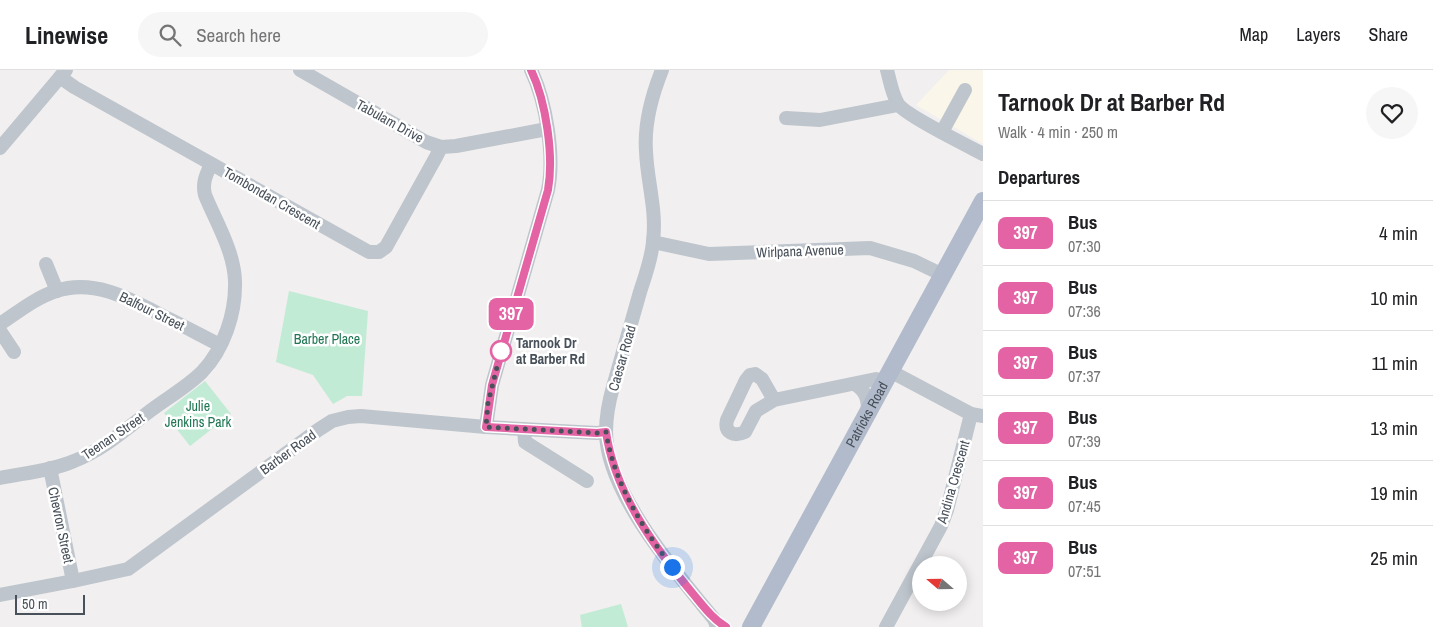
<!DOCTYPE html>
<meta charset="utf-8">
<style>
body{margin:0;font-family:"Archivo Narrow",sans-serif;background:#f6f6f6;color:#202124;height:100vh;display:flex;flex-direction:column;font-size:19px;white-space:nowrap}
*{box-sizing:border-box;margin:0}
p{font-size:16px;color:#757577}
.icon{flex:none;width:28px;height:28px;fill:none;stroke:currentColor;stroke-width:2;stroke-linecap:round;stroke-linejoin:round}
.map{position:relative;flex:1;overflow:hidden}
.panel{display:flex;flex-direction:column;background:#fff;width:450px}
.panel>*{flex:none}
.badge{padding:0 10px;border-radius:8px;font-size:18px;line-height:32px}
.needle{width:32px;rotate:290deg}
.buttons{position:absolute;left:912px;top:486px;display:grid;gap:10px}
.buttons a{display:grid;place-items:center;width:55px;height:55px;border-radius:50%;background:#fff;box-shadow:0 2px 12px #0003;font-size:25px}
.scale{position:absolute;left:15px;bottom:12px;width:70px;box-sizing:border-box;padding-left:5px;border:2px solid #48505a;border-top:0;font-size:14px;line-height:18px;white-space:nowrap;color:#48505a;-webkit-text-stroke:4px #fff;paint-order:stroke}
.you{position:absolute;width:25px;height:25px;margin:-12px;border:4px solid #fff;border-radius:50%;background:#1a73e8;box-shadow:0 0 0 8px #1a73e833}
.map>.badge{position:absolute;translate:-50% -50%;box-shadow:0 0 0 2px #fff}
h2{padding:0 15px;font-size:19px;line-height:45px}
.round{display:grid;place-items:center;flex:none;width:52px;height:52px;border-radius:26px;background:#f6f6f6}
.summary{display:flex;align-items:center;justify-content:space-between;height:85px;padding:0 15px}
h1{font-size:24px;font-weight:700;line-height:38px}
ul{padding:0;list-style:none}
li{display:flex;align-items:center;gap:15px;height:65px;padding:0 15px;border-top:1px solid #e0e0e0}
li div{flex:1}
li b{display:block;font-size:19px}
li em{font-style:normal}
li .badge{min-width:55px;font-weight:700;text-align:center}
header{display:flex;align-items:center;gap:30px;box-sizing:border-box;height:70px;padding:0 25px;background:#fff;border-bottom:1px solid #e0e0e0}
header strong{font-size:24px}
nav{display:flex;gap:28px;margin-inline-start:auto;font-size:18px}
.search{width:350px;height:45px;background:#f6f6f6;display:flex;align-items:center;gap:12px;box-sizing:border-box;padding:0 18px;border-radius:28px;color:#757577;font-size:19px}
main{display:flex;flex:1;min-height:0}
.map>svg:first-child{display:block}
.commercial{fill:#faf7ea}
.green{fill:#c1ebd5}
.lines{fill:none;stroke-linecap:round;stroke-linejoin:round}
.minor{stroke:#bec5cc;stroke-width:14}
.major{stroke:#b1bbcb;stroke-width:18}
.line-casing{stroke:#fff;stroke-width:11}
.line{stroke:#e463a4;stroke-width:8}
.walk{stroke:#48505a;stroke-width:5;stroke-dasharray:0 9}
.stop-dot{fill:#fff;stroke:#e463a4;stroke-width:2.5}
.labels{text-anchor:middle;stroke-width:5;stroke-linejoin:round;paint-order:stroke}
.street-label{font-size:14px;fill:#48505a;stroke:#fff}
.park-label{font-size:14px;fill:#1f7653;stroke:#fff}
.stop-label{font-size:14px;font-weight:bold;fill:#48505a;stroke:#fff;text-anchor:start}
</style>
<header>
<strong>Linewise</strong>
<div class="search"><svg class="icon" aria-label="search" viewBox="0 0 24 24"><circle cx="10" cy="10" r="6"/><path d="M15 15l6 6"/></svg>Search here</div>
<nav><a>Map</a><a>Layers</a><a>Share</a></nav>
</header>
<main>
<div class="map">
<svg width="983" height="557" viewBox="0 0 983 557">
<rect width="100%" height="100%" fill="#f1efef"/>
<polygon class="commercial" points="949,0 983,0 983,74 916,35"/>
<g class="green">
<polygon points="289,221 368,241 362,326 347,326 333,334 313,305 276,292"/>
<polygon points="205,311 231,344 190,376 164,343"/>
<polygon points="621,534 628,557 582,557 580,545"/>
</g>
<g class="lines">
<g class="minor">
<polyline points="300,0 426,72 441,77 456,76 547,59"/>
<path d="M662,0C652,25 644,53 646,81C647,111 657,140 653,171C652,188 645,206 640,222C631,254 622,285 613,317C609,331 606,347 606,362C606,422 677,504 714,549L717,557"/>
<path d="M887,0C890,11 892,24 898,34C905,45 968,76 983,84"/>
<polyline points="60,7 74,17 369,182 379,182 386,177 436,87 441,77"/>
<polyline points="786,48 820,50 898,35"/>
<polyline points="942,62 965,20"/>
<polyline points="0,78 66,0"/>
<polyline points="653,172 709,184 870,178 914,191 943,205"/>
<polyline points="46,194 57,221"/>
<path d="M0,254C18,242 35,228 56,221C95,208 132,230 165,247C184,256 202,266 220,275"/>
<polyline points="0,261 14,282"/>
<polyline points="890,301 971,344 983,346"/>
<path d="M855,314C866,321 868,329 868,341"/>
<path d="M774,330L762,309L755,304L750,305L746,310L727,350C724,363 734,367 745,362L756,341L774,330L876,309L884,313"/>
<path d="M486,357L492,315L548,120C555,86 546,31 531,0"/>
<polyline points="524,359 525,372 587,411"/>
<polyline points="50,398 73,511"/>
<path d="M0,408C24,403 51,401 74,391C103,380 126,359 150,341C167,328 187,317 202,302C224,279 236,243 235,211C234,181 216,152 205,125C202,113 206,105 211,94"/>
<polyline points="0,525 73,511 128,499 318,360 332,351 348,347 361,346 486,357 597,363 606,362"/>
<polyline points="886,557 941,456 947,440 971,344"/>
</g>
<path class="major" id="s1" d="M751,557L983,131"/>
</g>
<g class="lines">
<defs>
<path id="line" d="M531,0C546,31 554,86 548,120L492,315L486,357L597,363L606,362C615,424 655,478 694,525C704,537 713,549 726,557"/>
</defs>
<use href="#line" class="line-casing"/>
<use href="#line" class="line"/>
<path class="walk" d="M501,281L488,333L486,357L597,363L606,362C614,413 642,457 672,497"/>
</g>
<circle class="stop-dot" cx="501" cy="281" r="10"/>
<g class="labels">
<g class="street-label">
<text transform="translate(390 51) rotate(29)" y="5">Tabulam Drive</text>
<text transform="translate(272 128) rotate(30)" y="5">Tombondan Crescent</text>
<text transform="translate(800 181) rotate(-2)" y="5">Wirlpana Avenue</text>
<text transform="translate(152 241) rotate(26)" y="5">Balfour Street</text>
<text transform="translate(622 288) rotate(-74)" y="5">Caesar Road</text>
<text dy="5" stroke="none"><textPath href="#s1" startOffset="242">Patricks Road</textPath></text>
<text transform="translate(113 366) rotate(-34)" y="5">Teenan Street</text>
<text transform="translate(288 382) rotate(-36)" y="5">Barber Road</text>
<text transform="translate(953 412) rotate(-74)" y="5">Andina Crescent</text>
<text transform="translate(61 455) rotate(78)" y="5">Chevron Street</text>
</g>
<g class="park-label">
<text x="327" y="274">Barber Place</text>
<text x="198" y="341">Julie<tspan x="198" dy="16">Jenkins Park</tspan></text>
</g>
<g class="stop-label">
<text x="516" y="278">Tarnook Dr<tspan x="516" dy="16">at Barber Rd</tspan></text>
</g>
</g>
</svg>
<div class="buttons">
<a><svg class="needle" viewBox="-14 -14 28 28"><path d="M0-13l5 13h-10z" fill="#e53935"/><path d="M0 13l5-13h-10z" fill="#757577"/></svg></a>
</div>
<div class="scale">50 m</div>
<div class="you" style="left:672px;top:497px"></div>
<b class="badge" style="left:511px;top:244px;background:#e463a4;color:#fff">397</b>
</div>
<section class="panel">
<div class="summary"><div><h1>Tarnook Dr at Barber Rd</h1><p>Walk · 4 min · 250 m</p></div><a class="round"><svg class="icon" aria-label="heart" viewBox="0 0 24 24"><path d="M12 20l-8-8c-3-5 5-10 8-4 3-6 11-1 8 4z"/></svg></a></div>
<h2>Departures</h2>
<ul>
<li><span class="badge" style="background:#e463a4;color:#fff">397</span><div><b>Bus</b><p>07:30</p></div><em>4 min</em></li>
<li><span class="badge" style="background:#e463a4;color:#fff">397</span><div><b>Bus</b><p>07:36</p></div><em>10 min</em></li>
<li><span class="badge" style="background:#e463a4;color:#fff">397</span><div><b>Bus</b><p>07:37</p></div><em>11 min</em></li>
<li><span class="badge" style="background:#e463a4;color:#fff">397</span><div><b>Bus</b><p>07:39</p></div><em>13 min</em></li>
<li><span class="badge" style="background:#e463a4;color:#fff">397</span><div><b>Bus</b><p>07:45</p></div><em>19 min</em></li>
<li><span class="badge" style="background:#e463a4;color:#fff">397</span><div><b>Bus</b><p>07:51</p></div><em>25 min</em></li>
</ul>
</section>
</main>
